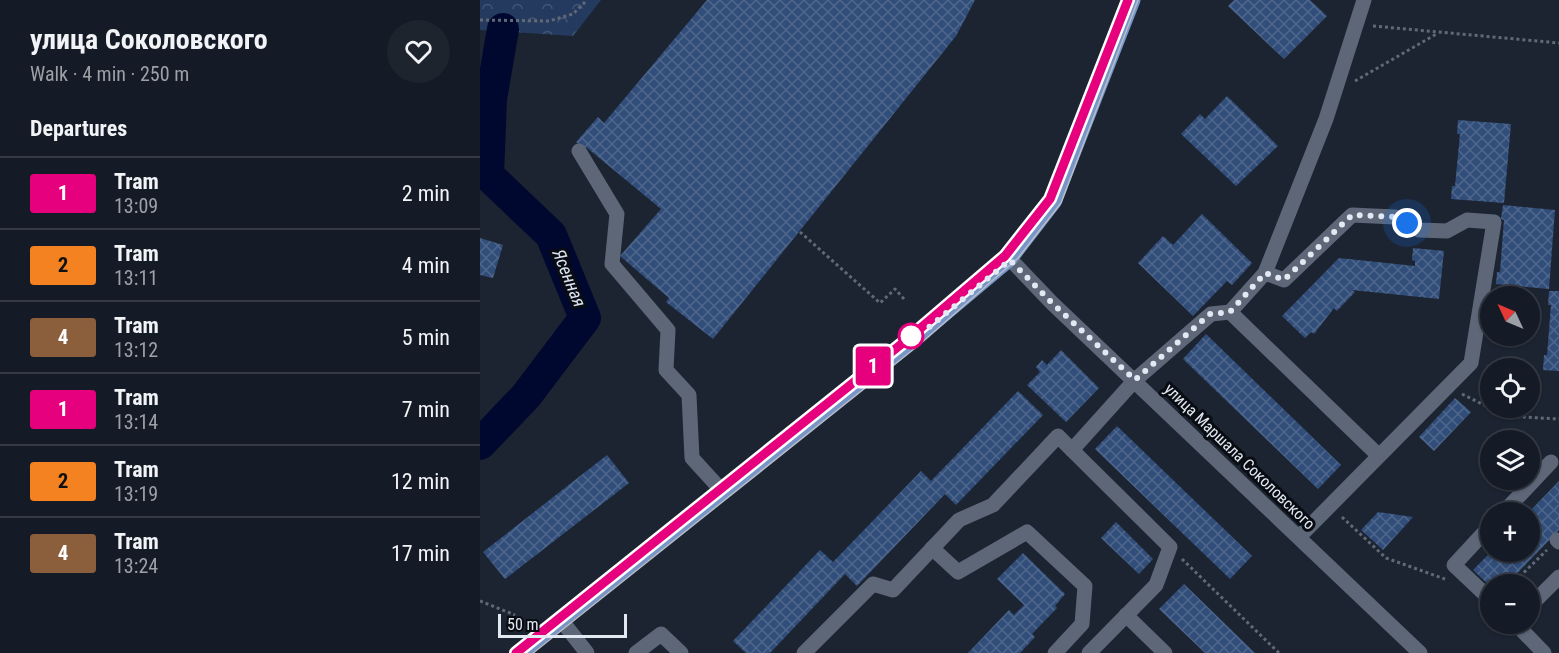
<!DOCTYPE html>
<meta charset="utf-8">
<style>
body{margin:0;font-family:"Roboto Condensed",sans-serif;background:#1e242e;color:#f1f3f6;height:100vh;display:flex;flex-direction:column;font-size:22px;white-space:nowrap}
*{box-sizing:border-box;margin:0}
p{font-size:20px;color:#9da1a7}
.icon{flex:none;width:33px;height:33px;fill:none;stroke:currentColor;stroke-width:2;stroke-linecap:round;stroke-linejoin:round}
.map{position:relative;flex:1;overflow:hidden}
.sheet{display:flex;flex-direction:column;background:#151b26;width:480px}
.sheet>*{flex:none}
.badge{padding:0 12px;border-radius:4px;font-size:21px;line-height:39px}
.needle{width:39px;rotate:314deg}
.controls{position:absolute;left:1000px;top:286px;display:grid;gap:12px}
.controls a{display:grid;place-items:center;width:60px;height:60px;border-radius:50%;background:#151b26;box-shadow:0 2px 4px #0004,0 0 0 2px #343943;font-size:30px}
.scale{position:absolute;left:18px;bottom:15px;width:129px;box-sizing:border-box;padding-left:6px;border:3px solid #e3e9f3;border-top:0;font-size:16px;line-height:21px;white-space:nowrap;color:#e3e9f3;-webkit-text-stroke:4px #090d13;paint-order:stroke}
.you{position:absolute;width:30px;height:30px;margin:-15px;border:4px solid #fff;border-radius:50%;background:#1a73e8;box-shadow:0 0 0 9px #1a73e833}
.map>.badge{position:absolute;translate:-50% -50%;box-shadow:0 0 0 3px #fff}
h2{padding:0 30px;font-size:22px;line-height:54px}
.round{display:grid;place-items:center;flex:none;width:63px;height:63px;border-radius:32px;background:#1e242e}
.headline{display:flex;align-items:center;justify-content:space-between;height:102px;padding:0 30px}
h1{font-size:28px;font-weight:700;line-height:45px}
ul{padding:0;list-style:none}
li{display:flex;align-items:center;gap:18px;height:72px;padding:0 30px;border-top:2px solid #343943}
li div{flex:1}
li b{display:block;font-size:22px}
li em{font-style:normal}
li .badge{min-width:66px;font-weight:700;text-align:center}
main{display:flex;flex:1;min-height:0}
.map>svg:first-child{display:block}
.park{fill:url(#park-crowns)}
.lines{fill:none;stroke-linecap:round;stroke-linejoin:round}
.river{stroke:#00082f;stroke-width:32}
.building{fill:url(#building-cross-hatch)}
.path{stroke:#626976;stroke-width:3;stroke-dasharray:3 3;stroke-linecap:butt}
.minor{stroke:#5d6778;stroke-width:15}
.major{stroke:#7795c7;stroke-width:15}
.tram{stroke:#b7bdc8;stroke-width:1.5}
.line-casing{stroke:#fff;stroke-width:14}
.line{stroke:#e6007e;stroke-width:9}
.walk{stroke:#e3e9f3;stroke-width:6;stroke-dasharray:0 10.8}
.stop-dot{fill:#fff;stroke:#e6007e;stroke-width:3}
.labels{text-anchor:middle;stroke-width:6;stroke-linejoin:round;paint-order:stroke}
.street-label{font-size:16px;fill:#e3e9f3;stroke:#090d13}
.water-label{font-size:18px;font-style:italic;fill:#dbe4f3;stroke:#090d13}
</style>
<main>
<section class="sheet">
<div class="headline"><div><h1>улица Соколовского</h1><p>Walk · 4 min · 250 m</p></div><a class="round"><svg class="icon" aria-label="heart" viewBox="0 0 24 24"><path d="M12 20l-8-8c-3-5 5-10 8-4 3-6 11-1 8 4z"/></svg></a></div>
<h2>Departures</h2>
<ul>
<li><span class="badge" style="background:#e6007e;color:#fff">1</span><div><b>Tram</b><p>13:09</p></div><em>2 min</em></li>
<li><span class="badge" style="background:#f58220;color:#111">2</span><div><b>Tram</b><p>13:11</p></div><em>4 min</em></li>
<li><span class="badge" style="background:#8b5e3c;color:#fff">4</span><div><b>Tram</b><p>13:12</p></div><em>5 min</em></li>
<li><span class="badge" style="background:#e6007e;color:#fff">1</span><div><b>Tram</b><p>13:14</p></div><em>7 min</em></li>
<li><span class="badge" style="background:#f58220;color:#111">2</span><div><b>Tram</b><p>13:19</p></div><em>12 min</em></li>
<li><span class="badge" style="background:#8b5e3c;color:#fff">4</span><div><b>Tram</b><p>13:24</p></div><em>17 min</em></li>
</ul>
</section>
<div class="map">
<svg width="1079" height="653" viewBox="0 0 1079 653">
<defs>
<pattern id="park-crowns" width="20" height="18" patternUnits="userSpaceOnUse" patternTransform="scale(1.5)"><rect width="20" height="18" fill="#243a5e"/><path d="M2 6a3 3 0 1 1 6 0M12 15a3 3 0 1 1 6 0" fill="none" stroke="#445676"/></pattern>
<pattern id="building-cross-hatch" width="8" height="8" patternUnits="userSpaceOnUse" patternTransform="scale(1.5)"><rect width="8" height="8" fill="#314d79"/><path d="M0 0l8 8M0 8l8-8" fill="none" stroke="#4f678c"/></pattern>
</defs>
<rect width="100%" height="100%" fill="#1c2432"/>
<polygon class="park" points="0,0 121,0 93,36 0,30"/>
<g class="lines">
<polyline class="river" points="0,444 46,396 105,318 71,235 8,175 11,99 23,29"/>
</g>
<g class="building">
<polygon points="227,0 495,0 476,36 233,339 186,302 189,298 140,256 181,209 106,147 104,149 96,142 118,117 124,123"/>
<polygon points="754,0 830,0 847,16 804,59 748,6"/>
<polygon points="747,96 798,146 756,186 701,134 720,114 725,119"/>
<polygon points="978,120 1031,124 1024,203 971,199 972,186 975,186 980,134 977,134"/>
<polygon points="1023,205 1075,210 1069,289 1016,284 1017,272 1020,272 1024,220 1021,219"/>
<polygon points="722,214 772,263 752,285 747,281 713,316 658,263 683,236 693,245"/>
<polygon points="0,238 23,245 13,278 0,275"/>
<polygon points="933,248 964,251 959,299 872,290 875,292 857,311 854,308 834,334 831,332 825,338 802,316 859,258 935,266 935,261 932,260"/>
<polygon points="1069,291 1079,291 1079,371 1063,370 1064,355 1067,355 1071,305 1068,305"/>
<polygon points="726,334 861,465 838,489 703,359"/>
<polygon points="581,350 619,388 586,422 547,385 560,372 556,367 562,360 567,365"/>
<polygon points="538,391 563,415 476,505 465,494 377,586 365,574 290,653 266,653 253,641 340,550 353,562 441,471 451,481"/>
<polygon points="975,398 991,412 954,451 939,437"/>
<polygon points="637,426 772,556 750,579 615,449"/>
<polygon points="127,455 149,483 25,579 3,552"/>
<polygon points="1079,481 1079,530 1026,585 1011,587 993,570 1011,552 1050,552 1048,513"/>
<polygon points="898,512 933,517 903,550 881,530"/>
<polygon points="636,522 673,559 659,574 621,538"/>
<polygon points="543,553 585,594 575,606 577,608 552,634 555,637 540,653 488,653 529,610 534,615 544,605 517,579"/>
<polygon points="704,584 775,653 725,653 679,609"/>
</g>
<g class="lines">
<g class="path">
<polyline points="0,20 69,21 93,14 107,0"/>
<polyline points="893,26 1079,43"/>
<polyline points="875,81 958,33"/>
<polyline points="320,232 400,303 415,289 424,299"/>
<polyline points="982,394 1026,416 1079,419"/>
<polyline points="862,517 906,558 965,579"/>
<polyline points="702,559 799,653"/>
<polyline points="1031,585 1067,550"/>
<polyline points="0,601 35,615"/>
</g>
<g class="minor">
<polyline points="99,151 137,214 132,264 188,330 186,370 209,395 212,458 243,492"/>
<polyline points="530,259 572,303 940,653"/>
<polyline points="785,273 846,119 884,0"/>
<polyline points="750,312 898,455"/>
<polyline points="1023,513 1071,462"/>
<polyline points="1011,525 974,565 1011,600"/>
<polyline points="1077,540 1079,542"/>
<polyline points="452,548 478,572 547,532 605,586 602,624 575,653"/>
<polyline points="1050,606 1079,577"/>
<polyline points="646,615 685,653"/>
<polyline points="81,620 107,653"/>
<polyline points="1036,624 1064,653"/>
<polyline points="156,653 181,634 201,653"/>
<polyline points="324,653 393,584 413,590 479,520 513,505 578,436 592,450"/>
<polyline points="609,653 676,585 690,547 592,450 655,380 731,314 750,312 785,273 804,280 872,215 915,217 939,230 967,231 987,220 1014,222 991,363 819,537"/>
</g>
<polyline class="major" points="40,653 430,343 530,259 574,202 653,0"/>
<g class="tram">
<polyline points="36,653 429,338 525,256 570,199 648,0"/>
<polyline points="53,653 439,345 538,258 581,203 658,0"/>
</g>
</g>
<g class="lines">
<defs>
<polyline id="line" points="36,653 429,338 525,256 570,199 648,0"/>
</defs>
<use href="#line" class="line-casing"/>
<use href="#line" class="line"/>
<polyline class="walk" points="431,336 430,343 530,260 572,303 655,380 730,314 750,312 785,273 804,280 872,215 915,217 927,223"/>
</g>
<circle class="stop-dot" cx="431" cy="336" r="12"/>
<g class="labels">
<g class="street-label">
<text transform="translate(760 456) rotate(44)" y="6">улица Маршала Соколовского</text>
</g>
<g class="water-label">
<text transform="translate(89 278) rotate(68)" y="6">Ясенная</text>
</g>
</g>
</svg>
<div class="controls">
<a><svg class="needle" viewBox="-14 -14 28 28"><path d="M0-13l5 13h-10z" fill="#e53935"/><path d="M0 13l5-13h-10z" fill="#9da1a7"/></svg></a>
<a><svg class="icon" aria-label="locate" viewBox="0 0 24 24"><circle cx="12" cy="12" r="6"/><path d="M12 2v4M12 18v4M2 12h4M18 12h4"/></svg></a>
<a><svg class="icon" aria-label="layers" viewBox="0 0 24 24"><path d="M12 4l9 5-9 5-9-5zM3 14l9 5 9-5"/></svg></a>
<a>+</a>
<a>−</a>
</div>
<div class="scale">50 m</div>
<div class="you" style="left:927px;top:223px"></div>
<b class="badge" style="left:393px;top:366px;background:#e6007e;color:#fff">1</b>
</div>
</main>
